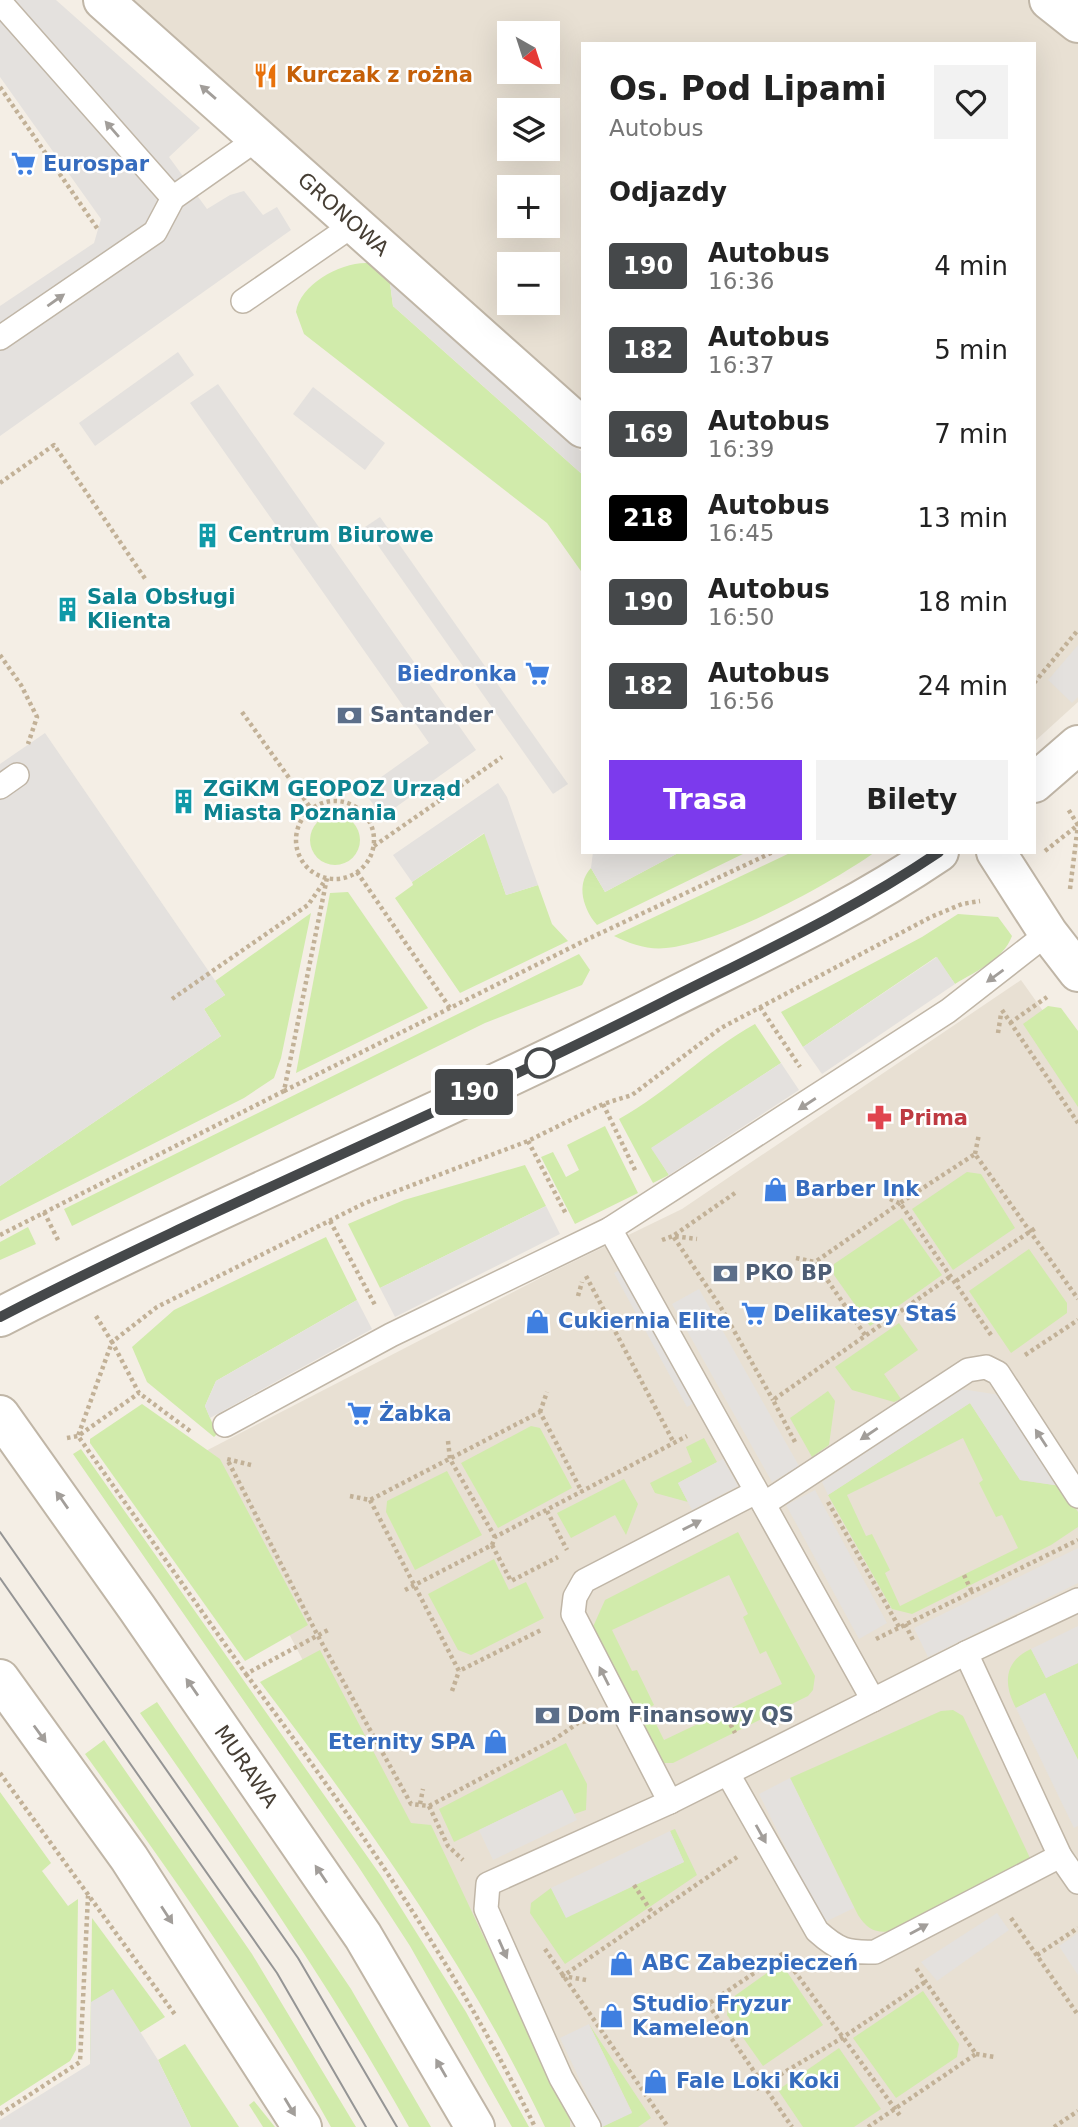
<!DOCTYPE html>
<html lang="pl">
<meta charset="utf-8">
<style>
body{margin:0;font-family:"DejaVu Sans",sans-serif;background:#f2f2f2;color:#222;height:100vh;display:flex;flex-direction:column;font-size:26px;white-space:nowrap}
*{box-sizing:border-box;margin:0}
p{font-size:23px;color:#767676}
.icon{flex:none;width:38px;height:38px;fill:none;stroke:currentColor;stroke-width:2;stroke-linecap:round;stroke-linejoin:round}
.map{position:relative;flex:1;overflow:hidden}
.sheet{position:absolute;left:581px;top:42px;width:455px;height:812px;display:flex;flex-direction:column;background:#fff;border-radius:0px;box-shadow:0 7px 28px #0002}
.sheet>*{flex:none}
.badge{padding:0 14px;border-radius:5px;font-size:24px;line-height:46px}
.needle{width:46px;rotate:141deg}
.tools{position:absolute;left:497px;top:21px;display:grid;gap:14px}
.tools a{display:grid;place-items:center;width:63px;height:63px;border-radius:0px;background:#fff;box-shadow:0 7px 28px #0002;font-size:35px}
.map>.badge{position:absolute;translate:-50% -50%;box-shadow:0 0 0 4px #fff}
h2{padding:0 28px;font-size:26px;line-height:63px}
.round{display:grid;place-items:center;flex:none;width:74px;height:74px;border-radius:0px;background:#f2f2f2}
.head{display:flex;align-items:center;justify-content:space-between;height:119px;padding:0 28px}
h1{font-size:33px;font-weight:700;line-height:52px}
.cta{display:flex;gap:14px;margin-top:auto;padding:14px 28px}
.cta a{flex:1;height:80px;border-radius:0px;background:#7c3aed;color:#fff;font-size:28px;font-weight:700;line-height:80px;text-align:center}
.cta a+a{background:#f2f2f2;color:#222}
ul{padding:0;list-style:none}
li{display:flex;align-items:center;gap:21px;height:84px;padding:0 28px}
li div{flex:1}
li b{display:block;font-size:26px}
li em{font-style:normal}
li .badge{min-width:77px;font-weight:700;text-align:center}
.map>svg:first-child{display:block}
.residential{fill:#e8e0d3;fill-rule:evenodd}
.green{fill:#d1ebab;fill-rule:evenodd}
.parking{fill:#e4e1de}
.lines{fill:none;stroke-linecap:round;stroke-linejoin:round}
.service-casing{stroke:#c0b6a7;stroke-width:26}
.minor-casing{stroke:#c0b6a7;stroke-width:42}
.tertiary-casing{stroke:#c0b6a7;stroke-width:42}
.path{stroke:#c2b197;stroke-width:4.5;stroke-dasharray:3.5 3.5;stroke-linecap:butt}
.service{stroke:#fff;stroke-width:23}
.minor{stroke:#fff;stroke-width:38}
.tertiary{stroke:#fff;stroke-width:38}
.tram{stroke:#959595;stroke-width:2}
.oneway{fill:#a29e9a}
.line-casing{stroke:#fff;stroke-width:16}
.line{stroke:#45484a;stroke-width:10}
.stop-dot{fill:#fff;stroke:#45484a;stroke-width:3.5}
.labels{text-anchor:middle;stroke-width:5;stroke-linejoin:round;paint-order:stroke}
.food-label{font-size:21px;font-weight:bold;fill:#c56008;stroke:#fff;text-anchor:start}
.shop-label{font-size:21px;font-weight:bold;fill:#366cbe;stroke:#fff;text-anchor:start}
.street-label{font-size:21px;fill:#463e34;stroke:#fff}
.culture-label{font-size:21px;font-weight:bold;fill:#0d838f;stroke:#fff;text-anchor:start}
.service-label{font-size:21px;font-weight:bold;fill:#4e5e75;stroke:#fff;text-anchor:start}
.health-label{font-size:21px;font-weight:bold;fill:#be3a42;stroke:#fff;text-anchor:start}
</style>
<div class="map">
<svg width="1078" height="2127" viewBox="0 0 1078 2127">
<rect width="100%" height="100%" fill="#f4eee5"/>
<g class="residential">
<path d="M85,0H1078V702L1034,742V44H583V446ZM509,33H548V72H509ZM509,110H548V149H509ZM509,187H548V226H509ZM509,264H548V303H509Z"/>
<polygon points="1021,980 1078,1060 1078,2127 547,2127 196,1456 550,1273 682,1209"/>
</g>
<g class="green">
<path d="M369,263L390,283L393,306L583,475V574L547,523L304,334L296,312C300,284 342,261 369,263Z"/>
<circle cx="335" cy="840" r="25"/>
<polygon points="485,833 506,895 538,885 552,924 568,941 460,993 395,898 413,885 412,882"/>
<path d="M680,852H747L597,925C584,910 575,885 591,868L605,892Z"/>
<path d="M792,852H875C829,885 721,943 666,948C648,950 630,944 614,936Z"/>
<polygon points="348,892 428,1008 296,1073 330,893"/>
<polygon points="311,913 281,1058 274,1078 244,1098 0,1221 0,1186 221,1036 204,1009 225,995 215,981"/>
<path d="M958,914L998,917L1012,936C1003,960 976,971 955,984L936,957L803,1047L781,1012L922,937Z"/>
<polygon points="579,954 590,970 582,985 485,1023 72,1226 64,1209"/>
<polygon points="1048,1006 1061,1008 1078,1031 1078,1107 1023,1024"/>
<path d="M755,1024L781,1063L652,1148L669,1175L653,1183L619,1119C668,1092 706,1051 755,1024Z"/>
<polygon points="605,1126 638,1193 575,1224 541,1157 553,1152 566,1177 579,1170 567,1145"/>
<polygon points="525,1165 546,1206 380,1288 348,1224 404,1200"/>
<polygon points="967,1172 981,1174 1015,1228 953,1270 912,1209"/>
<polygon points="902,1218 942,1275 870,1326 834,1275 834,1264"/>
<polygon points="28,1227 36,1244 0,1260 0,1242"/>
<polygon points="326,1237 357,1300 216,1381 205,1406 217,1434 214,1437 147,1382 132,1347 174,1310"/>
<polygon points="1029,1249 1067,1303 1067,1313 1011,1353 969,1291"/>
<polygon points="899,1323 918,1350 884,1374 901,1399 894,1402 852,1390 835,1367"/>
<polygon points="828,1391 835,1401 829,1445 812,1457 790,1418"/>
<path d="M970,1403L1020,1480L1061,1486L1078,1512V1527L1051,1545L912,1614L892,1609L828,1495ZM963,1438L983,1480L979,1483L996,1517L1002,1515L1018,1548L900,1606L885,1573L890,1570L872,1534L866,1536L847,1495Z"/>
<polygon points="142,1404 220,1459 308,1625 245,1661 90,1443 90,1439"/>
<polygon points="531,1426 540,1428 572,1488 498,1528 461,1463"/>
<polygon points="704,1438 717,1462 678,1483 688,1502 655,1493 650,1483 692,1462 686,1447"/>
<polygon points="81,1449 381,1876 466,2012 529,2127 512,2127 410,1946 358,1866 73,1454"/>
<polygon points="447,1471 482,1535 415,1570 386,1512 387,1501"/>
<polygon points="624,1479 638,1504 626,1535 615,1515 571,1538 557,1513"/>
<path d="M738,1532L815,1676L813,1690L808,1696L673,1763H663L592,1629L605,1600ZM729,1575L748,1614L743,1617L760,1654L766,1651L782,1684L664,1740L648,1708L654,1705L637,1670L632,1671L612,1630Z"/>
<polygon points="494,1559 509,1590 526,1582 544,1618 471,1655 458,1650 428,1594"/>
<path d="M1031,1649L1046,1678L1078,1663V1760L1045,1693L1016,1708C1003,1684 1004,1661 1031,1649Z"/>
<path d="M320,1650L411,1823L431,1825L570,2120V2127H545C470,1968 366,1822 260,1682Z"/>
<path d="M157,1702L351,1989L431,2127H409C329,1983 235,1849 140,1713Z"/>
<path d="M953,1710L963,1716L1030,1858L1025,1866L898,1930C878,1934 869,1932 858,1915L790,1778L941,1711Z"/>
<path d="M104,1740L252,1954L356,2127H331C259,1997 172,1875 85,1754Z"/>
<polygon points="566,1743 587,1784 586,1810 574,1814 562,1790 454,1842 439,1809"/>
<polygon points="0,1792 51,1863 42,1871 68,1906 78,1899 76,2050 70,2061 0,2106"/>
<polygon points="675,1829 697,1875 565,1964 530,1913 531,1903 551,1888 566,1917 684,1862 670,1831"/>
<polygon points="92,1918 165,2017 90,2064"/>
<polygon points="781,1963 823,2025 763,2066 727,2015 729,2000"/>
<polygon points="923,1991 959,2044 957,2057 896,2098 853,2038"/>
<polygon points="589,2024 651,2118 638,2127 602,2127 632,2112"/>
<polygon points="185,2044 239,2127 191,2127 158,2060"/>
<polygon points="839,2048 881,2109 854,2127 803,2127 778,2090"/>
<polygon points="254,2101 275,2127 263,2127 249,2105"/>
</g>
<g class="parking">
<polygon points="0,0 56,0 200,128 169,157 207,209 230,195 244,191 263,215 277,207 291,230 0,436 0,306 94,243 101,219 0,77"/>
<polygon points="390,283 583,453 583,475 393,306"/>
<polygon points="178,352 194,375 95,446 79,423"/>
<polygon points="218,384 476,750 382,817 363,790 429,743 190,403"/>
<polygon points="313,387 385,443 365,470 293,414"/>
<polygon points="380,517 568,784 553,794 365,527"/>
<polygon points="1078,645 1078,697 1072,703 1048,680"/>
<polygon points="45,733 225,995 204,1009 221,1036 0,1186 0,764"/>
<polygon points="498,783 507,797 538,885 506,895 484,833 412,882 393,855"/>
<polygon points="593,852 680,852 605,892 591,868"/>
<polygon points="937,957 955,984 822,1074 803,1047"/>
<polygon points="781,1063 799,1090 669,1175 651,1148"/>
<polygon points="546,1206 560,1234 395,1317 380,1288"/>
<polygon points="625,1267 698,1401 687,1407 614,1273"/>
<polygon points="699,1289 799,1466 772,1482 672,1304"/>
<polygon points="357,1300 372,1329 210,1418 205,1406 216,1381"/>
<polygon points="961,1389 1000,1395 1061,1486 1020,1480 970,1403 828,1495 822,1482"/>
<polygon points="723,1459 738,1486 692,1510 678,1483"/>
<polygon points="815,1490 887,1623 859,1639 786,1505"/>
<polygon points="1078,1548 1078,1583 928,1657 914,1628"/>
<polygon points="1078,1626 1078,1663 1046,1678 1031,1649"/>
<polygon points="1045,1693 1078,1760 1078,1826 1074,1828 1016,1708"/>
<polygon points="790,1778 854,1908 823,1923 759,1794"/>
<polygon points="562,1790 577,1820 493,1860 479,1830"/>
<polygon points="670,1831 684,1862 566,1918 551,1888"/>
<polygon points="997,1913 1009,1930 937,1981 921,1962"/>
<polygon points="1078,1933 1078,1975 1059,1946"/>
<polygon points="113,1989 158,2060 191,2127 0,2127 0,2120 90,2064 91,2002"/>
<polygon points="589,2024 632,2113 602,2127 560,2038"/>
</g>
<g class="lines">
<defs>
<g id="service">
<polyline points="0,2 173,198"/>
<polyline points="243,301 356,223"/>
<polyline points="0,338 155,232 173,198 260,137"/>
<polyline points="0,787 17,775"/>
<polyline points="610,1229 873,1700 966,1653 1060,1856 1078,1882"/>
<polyline points="225,1425 391,1335 610,1229 948,1011 1048,933"/>
<polyline points="764,1504 968,1370 986,1367 998,1373 1078,1496"/>
<polyline points="966,1653 1078,1600"/>
<path d="M728,1774L817,1931C838,1950 847,1953 875,1952L1060,1856"/>
<polyline points="670,1802 573,1614 575,1597 584,1581 756,1492"/>
<polyline points="589,2127 561,2078 486,1909 488,1884 670,1802 873,1700"/>
</g>
<g id="minor">
<path id="s1" d="M103,0L583,428"/>
<polyline points="1049,0 1078,23"/>
<polyline points="996,852 1048,933 1078,972"/>
</g>
<g id="tertiary">
<polyline points="1034,783 1078,745"/>
<path d="M0,1317C218,1205 446,1112 665,1001C758,954 852,911 939,852"/>
<path id="s2" d="M0,1415L137,1608L363,1936L475,2127"/>
<polyline points="0,1679 129,1858 302,2127"/>
</g>
</defs>
<use href="#service" class="service-casing"/>
<use href="#minor" class="minor-casing"/>
<use href="#tertiary" class="tertiary-casing"/>
<g class="path">
<polyline points="0,87 99,231"/>
<polyline points="0,483 54,445 146,580"/>
<polyline points="0,655 21,685 37,717 28,744"/>
<polyline points="1034,683 1078,630"/>
<polyline points="242,712 312,810"/>
<circle cx="335" cy="840" r="39"/>
<polyline points="374,846 502,757"/>
<polyline points="1045,851 1078,825 1068,809"/>
<polyline points="357,872 450,1008"/>
<polyline points="1070,889 1078,825"/>
<polyline points="172,999 308,905 324,882"/>
<polyline points="760,1007 800,1067"/>
<polyline points="1002,1010 1078,1123"/>
<polyline points="1010,1023 1047,997"/>
<polyline points="998,1033 1001,1014"/>
<polyline points="284,1091 590,938 773,852"/>
<polyline points="603,1104 636,1172"/>
<polyline points="528,1141 566,1214"/>
<polyline points="975,1154 979,1134"/>
<polyline points="735,1193 673,1236 720,1306 773,1400"/>
<polyline points="890,1199 899,1203"/>
<polyline points="44,1212 58,1240"/>
<polyline points="330,1221 375,1305"/>
<polyline points="0,1235 284,1091 327,878"/>
<polyline points="662,1240 673,1236 697,1239"/>
<polyline points="796,1258 815,1262"/>
<polyline points="586,1276 674,1443"/>
<polyline points="956,1281 1037,1227"/>
<polyline points="578,1296 582,1282"/>
<polyline points="96,1316 112,1342 78,1436 246,1674 328,1630"/>
<polyline points="865,1335 815,1262 900,1203"/>
<polyline points="991,1335 900,1203 975,1154 1078,1299"/>
<polyline points="1025,1355 1078,1320"/>
<polyline points="540,1412 547,1392"/>
<polyline points="190,1431 139,1393 112,1342 157,1307 365,1203 528,1141 603,1104 632,1095 721,1028 931,917 962,904 980,901"/>
<polyline points="67,1438 78,1436 139,1393"/>
<polyline points="448,1441 450,1459 495,1537"/>
<polyline points="795,1442 773,1400 951,1276"/>
<polyline points="251,1465 227,1459 318,1636 411,1804 429,1806 555,1739 578,1723 591,1720"/>
<polyline points="350,1496 370,1500 540,1412 582,1492"/>
<polyline points="370,1500 459,1671 543,1629"/>
<polyline points="828,1502 899,1627"/>
<polyline points="547,1511 567,1550"/>
<polyline points="492,1545 511,1581 558,1557"/>
<polyline points="964,1575 972,1592"/>
<polyline points="405,1590 492,1545 495,1537 687,1436"/>
<polyline points="905,1624 914,1642"/>
<polyline points="876,1639 1078,1540"/>
<path d="M246,1674C353,1818 456,1965 535,2127"/>
<polyline points="452,1691 459,1671"/>
<polyline points="724,1712 735,1733"/>
<polyline points="0,1773 176,2016"/>
<polyline points="420,1804 423,1789"/>
<polyline points="429,1806 448,1846 463,1860"/>
<polyline points="634,1885 653,1914"/>
<polyline points="1011,1918 1078,2015"/>
<polyline points="545,1949 668,2127"/>
<polyline points="782,1954 901,2117"/>
<polyline points="1037,1955 1078,1928"/>
<polyline points="586,1980 563,1976 737,1857"/>
<polyline points="690,2001 708,2004 784,1953"/>
<polyline points="708,2004 792,2127"/>
<polyline points="976,2054 995,2057"/>
<polyline points="756,2089 842,2038 925,1982"/>
<polyline points="0,2114 80,2062 88,1896"/>
<polyline points="868,2127 976,2054 916,1968"/>
<polyline points="1054,2127 1078,2111"/>
</g>
<use href="#service" class="service"/>
<use href="#minor" class="minor"/>
<use href="#tertiary" class="tertiary"/>
<g class="tram">
<polyline points="0,1532 298,1958 397,2127"/>
<polyline points="0,1578 277,1973 366,2127"/>
</g>
</g>
<defs><path id="oneway-solid" d="M-6-.8H1V-3.2L6.5 0L1 3.2V.8H-6Z" transform="scale(1.75)"/></defs>
<g class="oneway">
<use href="#oneway-solid" transform="translate(208 92) rotate(-139)"/>
<use href="#oneway-solid" transform="translate(112 129) rotate(-131)"/>
<use href="#oneway-solid" transform="translate(56 300) rotate(-35)"/>
<use href="#oneway-solid" transform="translate(995 976) rotate(144)"/>
<use href="#oneway-solid" transform="translate(807 1104) rotate(147)"/>
<use href="#oneway-solid" transform="translate(869 1434) rotate(146)"/>
<use href="#oneway-solid" transform="translate(1041 1438) rotate(-123)"/>
<use href="#oneway-solid" transform="translate(62 1500) rotate(-125)"/>
<use href="#oneway-solid" transform="translate(692 1525) rotate(-27)"/>
<use href="#oneway-solid" transform="translate(604 1676) rotate(-117)"/>
<use href="#oneway-solid" transform="translate(192 1687) rotate(-125)"/>
<use href="#oneway-solid" transform="translate(40 1734) rotate(54)"/>
<use href="#oneway-solid" transform="translate(761 1834) rotate(61)"/>
<use href="#oneway-solid" transform="translate(321 1874) rotate(-124)"/>
<use href="#oneway-solid" transform="translate(167 1915) rotate(57)"/>
<use href="#oneway-solid" transform="translate(919 1929) rotate(-29)"/>
<use href="#oneway-solid" transform="translate(503 1949) rotate(66)"/>
<use href="#oneway-solid" transform="translate(441 2068) rotate(-120)"/>
<use href="#oneway-solid" transform="translate(290 2107) rotate(59)"/>
</g>
<g class="lines">
<defs>
<path id="line" d="M0,1317C218,1205 446,1112 665,1001C758,954 852,911 939,852"/>
</defs>
<use href="#line" class="line-casing"/>
<use href="#line" class="line"/>
</g>
<defs>
<symbol id="restaurant-bare" viewBox="-9 -9 18 18"><path d="M-5-6h1v4h1v-4h1v4h1v-4h1v5L-1.5 .5V6h-2V.5L-5-1ZM5-6V6H3V1.5H1.5Q1.5-4 5-6Z" fill="#e8710a" stroke="#fff" stroke-width="2.5" paint-order="stroke"/></symbol>
<symbol id="supermarket-bare" viewBox="-9 -9 18 18"><path d="M-6-5.5h2.5l.6 2H6L4.5 2H-2.5L-4.4-4H-6ZM-1.5 3.2a1.3 1.3 0 1 0 .1 0ZM3 3.2a1.3 1.3 0 1 0 .1 0Z" fill="#3f7fe0" stroke="#fff" stroke-width="2.5" paint-order="stroke"/></symbol>
<symbol id="building-bare" viewBox="-9 -9 18 18"><path d="M-4-6H4V6H1V3H-1V6H-4ZM-2.5-4.3h1.7v1.8h-1.7ZM.8-4.3h1.7v1.8H.8ZM-2.5-1h1.7V.8h-1.7ZM.8-1h1.7V.8H.8Z" fill="#0f9aa8" stroke="#fff" stroke-width="2.5" paint-order="stroke"/></symbol>
<symbol id="bank-bare" viewBox="-9 -9 18 18"><path d="M-6-4H6V4H-6ZM0-2.3a2.3 2.3 0 1 0 0 4.6a2.3 2.3 0 1 0 0-4.6Z" fill="#5c6f8a" stroke="#fff" stroke-width="2.5" paint-order="stroke"/></symbol>
<symbol id="pharmacy-bare" viewBox="-9 -9 18 18"><path d="M-2-6h4v4h4v4h-4v4h-4v-4h-4v-4h4Z" fill="#e0444e" stroke="#fff" stroke-width="2.5" paint-order="stroke"/></symbol>
<symbol id="shop-bare" viewBox="-9 -9 18 18"><path d="M-5-2.5h2.3a2.7 3.5 0 0 1 5.4 0H5L5.5 6h-11ZM-1.5-2.5h3a1.5 2.3 0 0 0-3 0Z" fill="#3f7fe0" stroke="#fff" stroke-width="2.5" paint-order="stroke"/></symbol>
</defs>
<g fill-rule="evenodd">
<use href="#restaurant-bare" x="248" y="58" width="35" height="35"/>
<use href="#supermarket-bare" x="6" y="146" width="35" height="35"/>
<use href="#building-bare" x="190" y="518" width="35" height="35"/>
<use href="#building-bare" x="50" y="592" width="35" height="35"/>
<use href="#supermarket-bare" x="520" y="656" width="35" height="35"/>
<use href="#bank-bare" x="332" y="698" width="35" height="35"/>
<use href="#building-bare" x="166" y="784" width="35" height="35"/>
<use href="#pharmacy-bare" x="862" y="1100" width="35" height="35"/>
<use href="#shop-bare" x="758" y="1172" width="35" height="35"/>
<use href="#bank-bare" x="708" y="1256" width="35" height="35"/>
<use href="#supermarket-bare" x="736" y="1296" width="35" height="35"/>
<use href="#shop-bare" x="520" y="1304" width="35" height="35"/>
<use href="#supermarket-bare" x="342" y="1396" width="35" height="35"/>
<use href="#bank-bare" x="530" y="1698" width="35" height="35"/>
<use href="#shop-bare" x="478" y="1724" width="35" height="35"/>
<use href="#shop-bare" x="604" y="1946" width="35" height="35"/>
<use href="#shop-bare" x="594" y="1998" width="35" height="35"/>
<use href="#shop-bare" x="638" y="2064" width="35" height="35"/>
</g>
<circle class="stop-dot" cx="540" cy="1063" r="14"/>
<g class="labels">
<g class="food-label">
<text x="286" y="82">Kurczak z rożna</text>
</g>
<g class="shop-label">
<text x="43" y="171">Eurospar</text>
<text x="517" y="681" text-anchor="end">Biedronka</text>
<text x="795" y="1196">Barber Ink</text>
<text x="773" y="1321">Delikatesy Staś</text>
<text x="558" y="1328">Cukiernia Elite</text>
<text x="379" y="1421">Żabka</text>
<text x="475" y="1749" text-anchor="end">Eternity SPA</text>
<text x="642" y="1970">ABC Zabezpieczeń</text>
<text x="632" y="2011">Studio Fryzur<tspan x="632" dy="24">Kameleon</tspan></text>
<text x="676" y="2088">Fale Loki Koki</text>
</g>
<g class="street-label">
<text dy="7" stroke="none"><textPath href="#s1" startOffset="322">GRONOWA</textPath></text>
<text dy="7" stroke="none"><textPath href="#s2" startOffset="429">MURAWA</textPath></text>
</g>
<g class="culture-label">
<text x="228" y="542">Centrum Biurowe</text>
<text x="87" y="604">Sala Obsługi<tspan x="87" dy="24">Klienta</tspan></text>
<text x="203" y="796">ZGiKM GEOPOZ Urząd<tspan x="203" dy="24">Miasta Poznania</tspan></text>
</g>
<g class="service-label">
<text x="370" y="722">Santander</text>
<text x="745" y="1280">PKO BP</text>
<text x="567" y="1722">Dom Finansowy QS</text>
</g>
<g class="health-label">
<text x="899" y="1125">Prima</text>
</g>
</g>
</svg>
<div class="tools">
<a><svg class="needle" viewBox="-14 -14 28 28"><path d="M0-13l5 13h-10z" fill="#e53935"/><path d="M0 13l5-13h-10z" fill="#767676"/></svg></a>
<a><svg class="icon" aria-label="layers" viewBox="0 0 24 24"><path d="M12 4l9 5-9 5-9-5zM3 14l9 5 9-5"/></svg></a>
<a>+</a>
<a>−</a>
</div>
<b class="badge" style="left:474px;top:1092px;background:#45484a;color:#fff">190</b>
<section class="sheet">
<div class="head"><div><h1>Os. Pod Lipami</h1><p>Autobus</p></div><a class="round"><svg class="icon" aria-label="heart" viewBox="0 0 24 24"><path d="M12 20l-8-8c-3-5 5-10 8-4 3-6 11-1 8 4z"/></svg></a></div>
<h2>Odjazdy</h2>
<ul>
<li><span class="badge" style="background:#45484a;color:#fff">190</span><div><b>Autobus</b><p>16:36</p></div><em>4 min</em></li>
<li><span class="badge" style="background:#45484a;color:#fff">182</span><div><b>Autobus</b><p>16:37</p></div><em>5 min</em></li>
<li><span class="badge" style="background:#45484a;color:#fff">169</span><div><b>Autobus</b><p>16:39</p></div><em>7 min</em></li>
<li><span class="badge" style="background:#000;color:#fff">218</span><div><b>Autobus</b><p>16:45</p></div><em>13 min</em></li>
<li><span class="badge" style="background:#45484a;color:#fff">190</span><div><b>Autobus</b><p>16:50</p></div><em>18 min</em></li>
<li><span class="badge" style="background:#45484a;color:#fff">182</span><div><b>Autobus</b><p>16:56</p></div><em>24 min</em></li>
</ul>
<div class="cta"><a>Trasa</a><a>Bilety</a></div>
</section>
</div>
